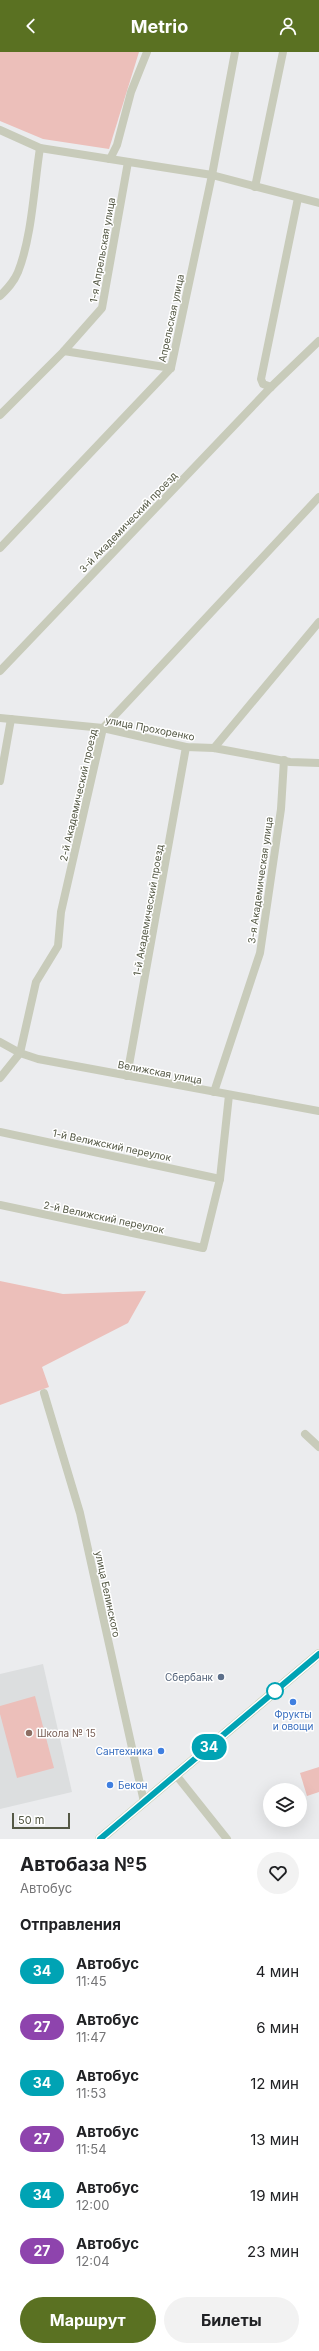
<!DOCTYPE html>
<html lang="ru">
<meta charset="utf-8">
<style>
body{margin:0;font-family:Inter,sans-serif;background:#f2f2f2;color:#202124;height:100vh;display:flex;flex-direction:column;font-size:15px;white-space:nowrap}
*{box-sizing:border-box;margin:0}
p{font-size:13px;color:#757577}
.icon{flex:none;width:22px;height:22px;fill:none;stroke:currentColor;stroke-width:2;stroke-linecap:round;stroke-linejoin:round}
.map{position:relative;height:1787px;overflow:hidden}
.details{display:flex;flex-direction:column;background:#fff;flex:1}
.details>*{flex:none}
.badge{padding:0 8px;border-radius:13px;font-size:14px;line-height:26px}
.buttons{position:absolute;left:263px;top:1731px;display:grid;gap:8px}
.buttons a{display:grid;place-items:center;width:44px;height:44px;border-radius:50%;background:#fff;box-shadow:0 4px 16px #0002;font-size:20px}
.scale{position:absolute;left:12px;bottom:10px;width:58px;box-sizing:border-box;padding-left:4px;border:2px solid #545845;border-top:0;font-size:11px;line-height:14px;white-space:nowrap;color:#545845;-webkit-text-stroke:3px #fff;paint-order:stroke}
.map>.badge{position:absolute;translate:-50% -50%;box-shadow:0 0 0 2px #fff}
h2{padding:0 20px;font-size:15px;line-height:36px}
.round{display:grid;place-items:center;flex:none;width:42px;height:42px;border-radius:21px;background:#f2f2f2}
.summary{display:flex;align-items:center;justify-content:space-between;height:68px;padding:0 20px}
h1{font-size:19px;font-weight:700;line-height:30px}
.cta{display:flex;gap:8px;margin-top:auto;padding:8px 20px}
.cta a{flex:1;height:46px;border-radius:24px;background:#5a7122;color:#fff;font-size:16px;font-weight:700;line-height:46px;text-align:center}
.cta a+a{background:#f2f2f2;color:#202124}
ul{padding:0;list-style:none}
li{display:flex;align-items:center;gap:12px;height:56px;padding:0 20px}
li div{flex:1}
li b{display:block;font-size:15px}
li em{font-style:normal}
li .badge{min-width:44px;font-weight:700;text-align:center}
header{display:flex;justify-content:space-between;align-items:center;height:52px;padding:0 20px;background:#5a7122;color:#fff;font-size:18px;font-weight:700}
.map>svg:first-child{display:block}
.education{fill:#dcdedf}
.green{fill:#ecbfba}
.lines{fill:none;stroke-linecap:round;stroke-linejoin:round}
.minor{stroke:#c8cbba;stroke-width:8}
.major{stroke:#c4caac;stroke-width:10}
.line-casing{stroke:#fff;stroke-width:9}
.line{stroke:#00a3b4;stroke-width:6}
.service-dot{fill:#5c6f8a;stroke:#fff;stroke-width:1.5}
.stop-dot{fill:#fff;stroke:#00a3b4;stroke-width:2}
.shop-dot{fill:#3f7fe0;stroke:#fff;stroke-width:1.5}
.education-dot{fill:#8d6e63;stroke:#fff;stroke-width:1.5}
.labels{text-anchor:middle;stroke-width:3;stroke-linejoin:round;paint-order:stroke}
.street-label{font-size:10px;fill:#545845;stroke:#fff}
.service-label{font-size:10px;fill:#4e5e75;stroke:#fff;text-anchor:end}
.shop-label{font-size:10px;fill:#366cbe;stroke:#fff}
.education-label{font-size:10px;fill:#785e54;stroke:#fff;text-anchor:start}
</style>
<header><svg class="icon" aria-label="back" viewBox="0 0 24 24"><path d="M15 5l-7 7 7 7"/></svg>Metrio<svg class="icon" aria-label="person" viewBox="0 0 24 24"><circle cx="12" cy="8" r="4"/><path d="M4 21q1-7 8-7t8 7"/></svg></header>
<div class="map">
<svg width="319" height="1787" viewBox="0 0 319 1787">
<rect width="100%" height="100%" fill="#ebecee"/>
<polygon class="education" points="43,1612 72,1740 0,1757 0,1622"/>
<g class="green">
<polygon points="0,0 139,0 109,97 43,87 0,69"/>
<polygon points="0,1229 63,1242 146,1239 128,1271 42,1315 49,1335 0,1353"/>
<polygon points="35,1644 54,1716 17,1726 0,1662 0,1654"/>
<polygon points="319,1715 319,1740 307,1744 300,1721"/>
</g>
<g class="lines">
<g class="minor">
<polyline points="0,78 40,96 110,107 117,93 131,40 147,0"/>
<polyline points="110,107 212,123 319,151"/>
<polyline points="255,135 283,0"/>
<path d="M0,244C7,237 14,230 18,220C32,185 34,134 40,96"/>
<polyline points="64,299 102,256 128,110"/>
<polyline points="271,335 263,332 261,327 298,146"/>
<polyline points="0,363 64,299 171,316"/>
<polyline points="0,496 171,316 212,123 235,0"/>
<polyline points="0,619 271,335 319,289"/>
<polyline points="0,666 103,676 186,695 214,696 290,710 319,711"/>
<polyline points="214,696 319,570"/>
<polyline points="0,729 11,667"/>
<polyline points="0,990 20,1001 38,1007 319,1059"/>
<polyline points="127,1024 186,695"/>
<polyline points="0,1026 20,1001 36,930 58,894 61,860 103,676 319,445"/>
<polyline points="214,1040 260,901 281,757 284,708"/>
<polyline points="0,1080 220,1127"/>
<polyline points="0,1153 203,1196 220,1127 229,1043"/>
<polyline points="44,1341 80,1461 144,1750"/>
<polyline points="305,1382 319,1395"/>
<polyline points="176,1723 227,1787"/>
</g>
<polyline class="major" points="100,1787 319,1602"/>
</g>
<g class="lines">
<defs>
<polyline id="line" points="100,1787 319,1602"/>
</defs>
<use href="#line" class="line-casing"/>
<use href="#line" class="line"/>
</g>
<circle class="service-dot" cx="221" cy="1625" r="4"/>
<circle class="stop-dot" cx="275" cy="1639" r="8"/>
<g class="shop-dot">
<circle cx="293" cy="1650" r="4"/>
<circle cx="161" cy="1699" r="4"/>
<circle cx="110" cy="1733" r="4"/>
</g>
<circle class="education-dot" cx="29" cy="1681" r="4"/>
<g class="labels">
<g class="street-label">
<text transform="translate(102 198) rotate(-80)" y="4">1-я Апрельская улица</text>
<text transform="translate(171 266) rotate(-78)" y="4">Апрельская улица</text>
<text transform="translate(128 470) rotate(-46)" y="4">3-й Академический проезд</text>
<text transform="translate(150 676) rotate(11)" y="4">улица Прохоренко</text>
<text transform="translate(78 743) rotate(-77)" y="4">2-й Академический проезд</text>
<text transform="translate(260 828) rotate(-82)" y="4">3-я Академическая улица</text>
<text transform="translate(148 858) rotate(-80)" y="4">1-й Академический проезд</text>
<text transform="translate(160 1020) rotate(11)" y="4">Велижская улица</text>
<text transform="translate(112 1093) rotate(12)" y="4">1-й Велижский переулок</text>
<text transform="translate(104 1165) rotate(12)" y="4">2-й Велижский переулок</text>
<text transform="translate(108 1542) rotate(78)" y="4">улица Белинского</text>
</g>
<g class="service-label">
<text x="213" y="1629">Сбербанк</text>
</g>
<g class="shop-label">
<text x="293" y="1666">Фрукты<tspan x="293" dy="12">и овощи</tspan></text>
<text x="153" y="1703" text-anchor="end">Сантехника</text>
<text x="118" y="1737" text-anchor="start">Бекон</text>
</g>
<g class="education-label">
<text x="37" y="1685">Школа № 15</text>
</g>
</g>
</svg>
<div class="buttons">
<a><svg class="icon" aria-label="layers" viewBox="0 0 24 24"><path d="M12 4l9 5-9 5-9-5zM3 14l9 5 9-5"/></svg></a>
</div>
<div class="scale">50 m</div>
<b class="badge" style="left:209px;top:1695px;background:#00a3b4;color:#fff">34</b>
</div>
<section class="details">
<div class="summary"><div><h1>Автобаза №5</h1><p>Автобус</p></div><a class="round"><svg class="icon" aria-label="heart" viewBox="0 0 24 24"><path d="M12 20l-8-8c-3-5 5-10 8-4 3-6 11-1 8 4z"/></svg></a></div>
<h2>Отправления</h2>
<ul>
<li><span class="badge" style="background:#00a3b4;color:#fff">34</span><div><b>Автобус</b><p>11:45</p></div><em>4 мин</em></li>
<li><span class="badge" style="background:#8e44ad;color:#fff">27</span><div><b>Автобус</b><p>11:47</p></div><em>6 мин</em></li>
<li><span class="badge" style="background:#00a3b4;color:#fff">34</span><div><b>Автобус</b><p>11:53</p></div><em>12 мин</em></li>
<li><span class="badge" style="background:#8e44ad;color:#fff">27</span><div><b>Автобус</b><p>11:54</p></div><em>13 мин</em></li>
<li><span class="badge" style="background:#00a3b4;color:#fff">34</span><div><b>Автобус</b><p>12:00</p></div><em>19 мин</em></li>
<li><span class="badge" style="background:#8e44ad;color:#fff">27</span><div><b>Автобус</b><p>12:04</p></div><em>23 мин</em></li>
</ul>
<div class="cta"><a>Маршрут</a><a>Билеты</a></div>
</section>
